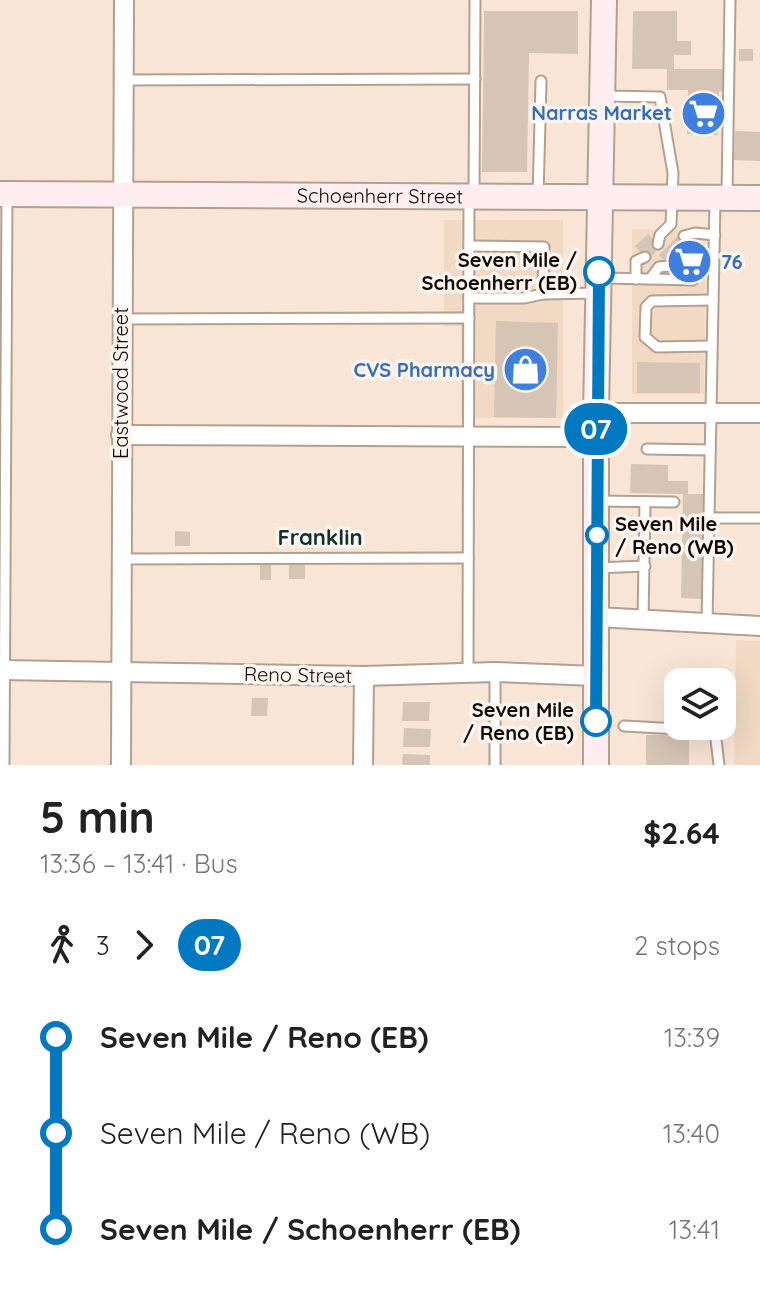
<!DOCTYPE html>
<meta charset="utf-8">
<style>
body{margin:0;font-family:Quicksand,sans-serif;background:#f2f2f2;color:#222;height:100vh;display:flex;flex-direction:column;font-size:30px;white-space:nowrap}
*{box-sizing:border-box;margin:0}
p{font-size:26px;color:#767676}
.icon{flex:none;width:44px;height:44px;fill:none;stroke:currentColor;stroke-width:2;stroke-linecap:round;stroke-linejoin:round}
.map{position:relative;height:765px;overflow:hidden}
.side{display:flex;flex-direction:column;background:#fff;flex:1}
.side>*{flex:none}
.badge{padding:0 16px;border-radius:26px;font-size:28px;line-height:52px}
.tools{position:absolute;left:664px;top:668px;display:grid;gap:16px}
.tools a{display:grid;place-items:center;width:72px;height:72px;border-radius:16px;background:#fff;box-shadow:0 8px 32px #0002;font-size:40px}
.map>.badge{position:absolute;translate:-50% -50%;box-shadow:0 0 0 4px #fff}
.legs{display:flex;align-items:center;gap:12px;height:88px;padding:0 40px;font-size:26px}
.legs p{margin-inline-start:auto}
.overview{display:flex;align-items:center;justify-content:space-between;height:136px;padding:0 40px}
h1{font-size:44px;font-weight:700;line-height:60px}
ul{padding:0 40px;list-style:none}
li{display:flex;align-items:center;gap:28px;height:96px;font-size:30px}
li i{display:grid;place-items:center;width:12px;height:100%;margin:0 10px;background:currentColor}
li i::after{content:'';width:20px;height:20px;margin:-10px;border:6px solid;border-radius:50%;background:#fff}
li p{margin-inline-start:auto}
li:first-child i{background:linear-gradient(#0000 50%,currentColor 0)}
li:last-child i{background:linear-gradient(currentColor 50%,#0000 0)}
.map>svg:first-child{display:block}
.built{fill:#f1d9c4}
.building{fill:#d6c4b5}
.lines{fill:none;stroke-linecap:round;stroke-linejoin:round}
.lane-casing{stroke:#b2a091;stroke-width:13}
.street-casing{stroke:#b2a091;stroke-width:22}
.secondary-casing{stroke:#b2a091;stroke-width:28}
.lane{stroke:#fff;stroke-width:9}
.street{stroke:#fff;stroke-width:18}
.secondary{stroke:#ffedf1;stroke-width:24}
.line-1-casing{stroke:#fff;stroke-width:18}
.line-1{stroke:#0079c2;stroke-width:12}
.stop-1-dot{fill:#fff;stroke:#0079c2;stroke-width:4}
.labels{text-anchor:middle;stroke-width:7;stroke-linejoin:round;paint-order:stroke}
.shop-label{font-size:20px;font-weight:bold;fill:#366cbe;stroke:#fcf4ee;text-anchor:end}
.street-label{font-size:20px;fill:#110b07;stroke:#fcf4ee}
.stop-label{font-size:20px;font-weight:bold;fill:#110b07;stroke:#fcf4ee;text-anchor:end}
.neighbourhood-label{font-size:22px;font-weight:bold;fill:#10322f;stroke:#fcf4ee}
</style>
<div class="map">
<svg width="760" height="765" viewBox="0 0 760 765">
<rect width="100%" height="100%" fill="#f8e5d6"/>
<g class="built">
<polygon points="444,220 563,220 563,418 461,418 461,326 444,326"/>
<polygon points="632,229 706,230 704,394 632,394"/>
<polygon points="736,640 760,641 760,765 734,765"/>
</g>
<g class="building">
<polygon points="484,11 578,11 578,54 529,53 527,172 482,172"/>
<polygon points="633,11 677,11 677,41 691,41 691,55 674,55 674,69 723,69 723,92 719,91 718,135 687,134 688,90 667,90 667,69 632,69"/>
<rect x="739" y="49" width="14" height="12"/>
<polygon points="735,131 760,132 760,161 734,160"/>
<polygon points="681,233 694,245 672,268 659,255"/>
<polygon points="648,234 661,247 647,260 635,246"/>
<polygon points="698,248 702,252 702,276 678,276 674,271"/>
<polygon points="496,321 558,323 556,418 494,417"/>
<polygon points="637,362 700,363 700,393 637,393"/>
<polygon points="631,464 668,465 668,481 688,481 688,494 704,494 702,599 681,598 683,494 630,493"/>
<polygon points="175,531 190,532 190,546 175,546"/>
<rect x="304" y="534" width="11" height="15"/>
<rect x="289" y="563" width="16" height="16"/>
<rect x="260" y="565" width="11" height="15"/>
<polygon points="252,698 268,698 267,716 251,716"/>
<polygon points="403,702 430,702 429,721 402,721"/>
<polygon points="404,728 431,729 430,747 403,747"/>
<rect x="646" y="735" width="43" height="30"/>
<polygon points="403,754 430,755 430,765 402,765"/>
</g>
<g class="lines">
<defs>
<g id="lane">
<polyline points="123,80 475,79"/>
<polyline points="605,96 660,97 673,173 671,224 660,235 658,244"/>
<polyline points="727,194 730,0"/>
<polyline points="474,196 475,0"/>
<polyline points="538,197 541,81"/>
<polyline points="684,236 695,233 715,235"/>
<polyline points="469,246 544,247 543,294 598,293"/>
<polyline points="602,278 650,279 659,267 670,266"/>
<polyline points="636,279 636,261 645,257"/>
<polyline points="650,279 693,280"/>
<polyline points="469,298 524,298 543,294"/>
<polyline points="121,319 469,318"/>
<polyline points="712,346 657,347 645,337 646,307 652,301 713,300"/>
<polyline points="647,449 710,450"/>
<polyline points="597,501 674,502"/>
<polyline points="709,518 760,518"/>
<polyline points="121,559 468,558"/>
<polyline points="597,568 645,566"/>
<polyline points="643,620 645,502"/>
<polyline points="707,623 715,199"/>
<polyline points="468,673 469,196"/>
<polyline points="624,726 715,731 719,765"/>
<polyline points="4,765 7,196"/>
<polyline points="495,765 495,672"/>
</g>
<g id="street">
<polyline points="596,413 760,413"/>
<polyline points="121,435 596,437"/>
<polyline points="597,617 760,626"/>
<polyline points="0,670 364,676 495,672 596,676"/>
<polyline points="121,765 124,0"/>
<polyline points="363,765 364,676"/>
</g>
<g id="secondary">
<path id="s1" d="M0,194L760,198"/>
<polyline points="596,765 596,413 604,0"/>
</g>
</defs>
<use href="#lane" class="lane-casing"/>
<use href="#street" class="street-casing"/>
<use href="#secondary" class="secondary-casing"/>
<use href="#lane" class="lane"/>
<use href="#street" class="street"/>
<use href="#secondary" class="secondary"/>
</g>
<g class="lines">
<defs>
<polyline id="line-1" points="596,721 599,272"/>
</defs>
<use href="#line-1" class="line-1-casing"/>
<use href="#line-1" class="line-1"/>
</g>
<defs>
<symbol id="supermarket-disc" viewBox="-11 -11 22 22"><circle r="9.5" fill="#3f7fe0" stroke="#fcf4ee"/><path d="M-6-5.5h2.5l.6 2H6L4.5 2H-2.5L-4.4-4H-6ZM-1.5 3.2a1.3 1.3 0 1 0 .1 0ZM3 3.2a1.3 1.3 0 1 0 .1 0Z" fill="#fff"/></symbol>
<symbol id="shop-disc" viewBox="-11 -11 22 22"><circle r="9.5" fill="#3f7fe0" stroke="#fcf4ee"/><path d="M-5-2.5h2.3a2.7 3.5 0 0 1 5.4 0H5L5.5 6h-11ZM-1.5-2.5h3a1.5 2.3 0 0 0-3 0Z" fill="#fff"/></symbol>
</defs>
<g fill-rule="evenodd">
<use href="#supermarket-disc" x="678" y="88" width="51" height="51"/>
<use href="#supermarket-disc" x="664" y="236" width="51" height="51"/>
<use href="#shop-disc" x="500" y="344" width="51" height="51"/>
</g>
<g class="stop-1-dot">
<circle cx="599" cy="272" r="14"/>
<circle cx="597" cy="535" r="10"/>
<circle cx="596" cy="721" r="14"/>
</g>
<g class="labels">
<g class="shop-label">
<text x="672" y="120">Narras Market</text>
<text x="721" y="269" text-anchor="start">76</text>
<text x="495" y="377">CVS Pharmacy</text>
</g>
<g class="street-label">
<text dy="7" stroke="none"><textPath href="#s1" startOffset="380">Schoenherr Street</textPath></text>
<text transform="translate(121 383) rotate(-90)" y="7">Eastwood Street</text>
<text transform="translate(298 675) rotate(1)" y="7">Reno Street</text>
</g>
<g class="stop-label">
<text x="577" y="267">Seven Mile /<tspan x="577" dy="23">Schoenherr (EB)</tspan></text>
<text x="615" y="531" text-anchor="start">Seven Mile<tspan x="615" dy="23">/ Reno (WB)</tspan></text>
<text x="574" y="717">Seven Mile<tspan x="574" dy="23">/ Reno (EB)</tspan></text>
</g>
<g class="neighbourhood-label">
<text x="320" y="545">Franklin</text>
</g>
</g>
</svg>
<div class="tools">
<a><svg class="icon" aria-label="layers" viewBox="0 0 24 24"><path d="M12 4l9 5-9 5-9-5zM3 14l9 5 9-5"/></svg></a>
</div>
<b class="badge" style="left:596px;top:429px;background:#0079c2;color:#fff">07</b>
</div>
<section class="side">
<div class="overview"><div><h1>5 min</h1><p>13:36 – 13:41 · Bus</p></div><b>$2.64</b></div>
<div class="legs"><svg class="icon" aria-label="walk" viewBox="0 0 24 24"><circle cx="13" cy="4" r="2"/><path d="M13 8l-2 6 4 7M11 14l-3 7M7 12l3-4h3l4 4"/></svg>3<svg class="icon" aria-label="forward" viewBox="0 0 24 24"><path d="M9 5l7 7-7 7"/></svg><b class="badge" style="background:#0079c2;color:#fff">07</b><p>2 stops</p></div>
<ul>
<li><i style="color:#0079c2"></i><b>Seven Mile / Reno (EB)</b><p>13:39</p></li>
<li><i style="color:#0079c2"></i><span>Seven Mile / Reno (WB)</span><p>13:40</p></li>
<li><i style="color:#0079c2"></i><b>Seven Mile / Schoenherr (EB)</b><p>13:41</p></li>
</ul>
</section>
